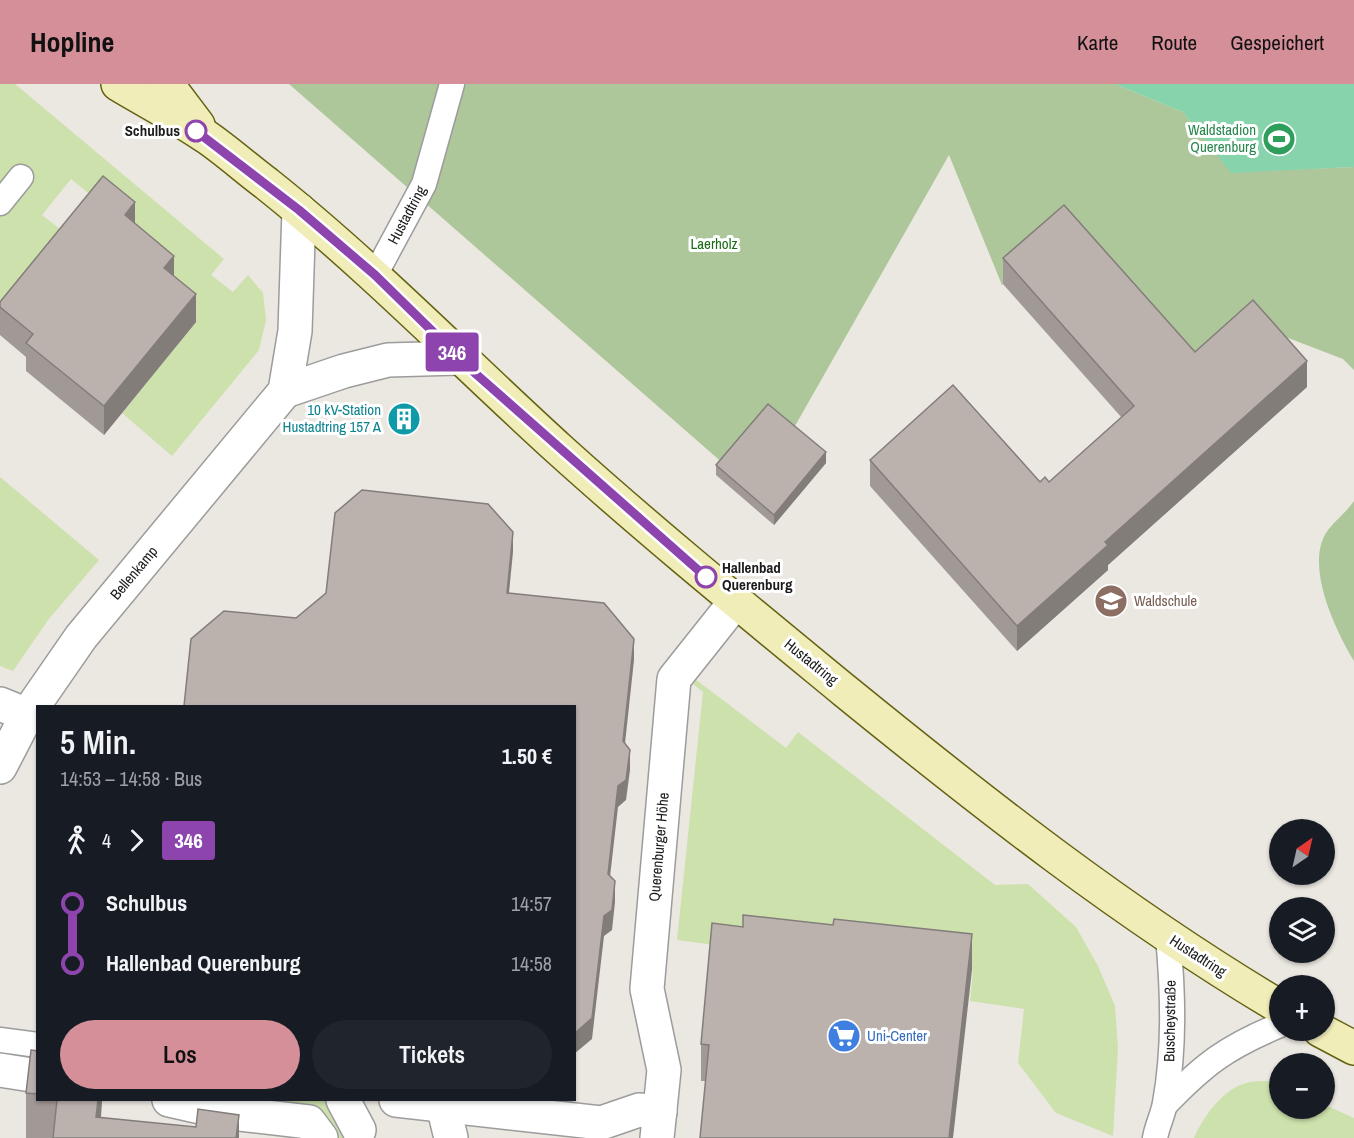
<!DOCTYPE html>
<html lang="de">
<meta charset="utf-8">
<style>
body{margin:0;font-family:"Archivo Narrow",sans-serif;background:#20242c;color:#f1f3f6;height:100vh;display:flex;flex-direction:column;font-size:22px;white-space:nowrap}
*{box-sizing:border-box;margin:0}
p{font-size:20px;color:#9ea1a6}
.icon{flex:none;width:33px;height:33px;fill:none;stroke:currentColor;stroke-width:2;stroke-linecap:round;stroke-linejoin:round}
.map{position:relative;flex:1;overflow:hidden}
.sheet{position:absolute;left:36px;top:621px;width:540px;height:396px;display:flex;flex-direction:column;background:#171b24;border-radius:0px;box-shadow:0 2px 4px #0004}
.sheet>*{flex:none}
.badge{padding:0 12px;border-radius:4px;font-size:21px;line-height:39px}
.needle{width:39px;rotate:34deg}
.controls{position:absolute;left:1269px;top:735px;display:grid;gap:12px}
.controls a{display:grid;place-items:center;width:66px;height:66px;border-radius:50%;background:#171b24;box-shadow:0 2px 4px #0004;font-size:30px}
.map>.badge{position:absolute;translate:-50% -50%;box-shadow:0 0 0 3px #fff}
.legs{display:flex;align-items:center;gap:9px;height:66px;padding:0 24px;font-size:20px}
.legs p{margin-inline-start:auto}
.summary{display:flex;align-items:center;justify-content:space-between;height:102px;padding:0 24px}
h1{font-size:33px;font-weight:600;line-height:45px}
.cta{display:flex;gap:12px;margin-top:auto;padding:12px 24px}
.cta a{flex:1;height:69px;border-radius:36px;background:#d48f99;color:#111;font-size:24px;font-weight:600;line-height:69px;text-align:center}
.cta a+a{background:#20242c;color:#f1f3f6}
ul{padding:0 24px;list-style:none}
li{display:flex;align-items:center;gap:21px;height:60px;font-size:22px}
li i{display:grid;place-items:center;width:9px;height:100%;margin:0 8px;background:currentColor}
li i::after{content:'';width:15px;height:15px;margin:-8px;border:4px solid;border-radius:50%;background:#171b24}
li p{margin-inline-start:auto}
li:first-child i{background:linear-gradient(#0000 50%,currentColor 0)}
li:last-child i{background:linear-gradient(currentColor 50%,#0000 0)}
header{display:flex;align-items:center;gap:36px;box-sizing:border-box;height:84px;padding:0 30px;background:#d48f99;color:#111}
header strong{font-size:28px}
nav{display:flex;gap:33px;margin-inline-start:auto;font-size:21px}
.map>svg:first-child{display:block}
.grass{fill:#cde1ac}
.forest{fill:#adc69a}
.pitch{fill:#87d3ac}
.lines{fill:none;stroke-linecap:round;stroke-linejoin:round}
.lane-casing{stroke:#9c9c9c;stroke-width:27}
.street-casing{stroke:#9c9c9c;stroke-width:36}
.secondary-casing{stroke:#646210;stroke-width:36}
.lane{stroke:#fff;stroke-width:24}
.street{stroke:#fff;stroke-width:33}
.secondary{stroke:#f1edb9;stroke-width:33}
.wall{fill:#a19996}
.shaded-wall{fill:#837d7a}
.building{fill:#bbb2ae;stroke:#837d7a;stroke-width:1.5}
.line-1-casing{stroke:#fff;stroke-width:14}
.line-1{stroke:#8e44ad;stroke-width:9}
.stop-1-dot{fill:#fff;stroke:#8e44ad;stroke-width:3}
.labels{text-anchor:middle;stroke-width:6;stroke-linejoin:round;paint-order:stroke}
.leisure-label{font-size:15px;fill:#27864d;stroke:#fff;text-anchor:end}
.stop-label{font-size:15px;font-weight:bold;fill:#1b1b1b;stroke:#fff;text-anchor:end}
.street-label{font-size:15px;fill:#1b1b1b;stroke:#fff}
.park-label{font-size:15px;fill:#1a6b16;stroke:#fff}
.culture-label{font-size:15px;fill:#0d838f;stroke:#fff;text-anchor:end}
.education-label{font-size:15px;fill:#785e54;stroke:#fff;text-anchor:start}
.shop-label{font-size:15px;fill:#366cbe;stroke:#fff;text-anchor:start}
</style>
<header>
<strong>Hopline</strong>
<nav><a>Karte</a><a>Route</a><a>Gespeichert</a></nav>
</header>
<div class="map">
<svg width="1354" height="1054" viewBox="0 0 1354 1054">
<rect width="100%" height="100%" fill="#ebe7e1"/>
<g class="grass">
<polygon points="0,0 15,0 224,175 211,191 233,208 248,191 263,209 266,236 259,266 172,372 122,329 196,238 103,121 71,95 42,131 74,156 0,246"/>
<polygon points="0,393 99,476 48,536 13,587 0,582"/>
<polygon points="695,595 786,664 798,648 995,801 1028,800 1076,843 1098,882 1115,922 1118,964 1113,1052 1056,1029 1018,979 1024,925 970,917 973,886 833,871 832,876 677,856 703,608 693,600"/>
<path d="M1270,997L1279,1001L1280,1024H1324L1325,1021L1354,1034V1054H1194C1203,1033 1223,1005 1246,999C1253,997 1262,997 1270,997Z"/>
<polygon points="219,1016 324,1016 335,1025 355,1054 331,1054"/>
</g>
<g class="forest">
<polygon points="289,0 1115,0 1183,28 1231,88 1354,83 1354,286 1343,275 1252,240 1195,294 1066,145 1002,201 949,71 791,349 725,381"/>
<path d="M1354,417V577C1336,547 1305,483 1326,449C1333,438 1346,429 1354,417Z"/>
</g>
<polygon class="pitch" points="1115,0 1354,0 1354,83 1231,89 1183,28"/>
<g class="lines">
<defs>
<g id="lane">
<polyline points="0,119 21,93"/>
<polyline points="375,191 424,100 452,0"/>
<polyline points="0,956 38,961"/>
<path d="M1165,1021C1204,980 1227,963 1280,941"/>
<path d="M1155,1054C1157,1042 1163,1031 1165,1019C1175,963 1173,908 1168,852"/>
</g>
<g id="street">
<polyline points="285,307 344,287 388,276 458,274"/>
<polyline points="0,620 27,631"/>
<polyline points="0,683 27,631 81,553 285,307 295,247 299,126"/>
<polyline points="0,986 38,992"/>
<polyline points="169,1016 222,1028 309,1038 321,1054"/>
<polyline points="343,1016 359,1046"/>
<polyline points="396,1016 601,1039 639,1026 660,1028"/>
<polyline points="443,1021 451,1054"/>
<polyline points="657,1054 664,986 647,905 674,595 736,517"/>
</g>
<g id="secondary">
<path d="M118,0C148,18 179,34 208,54C228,68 247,85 267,100C370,182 462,277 560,366C652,449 749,528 845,607C984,720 1125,831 1280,923"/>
<polyline points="167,0 198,41"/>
<polyline points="1320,946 1354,964"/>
</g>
</defs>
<use href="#lane" class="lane-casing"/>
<use href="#street" class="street-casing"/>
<use href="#secondary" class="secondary-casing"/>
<use href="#lane" class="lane"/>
<use href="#street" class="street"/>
<use href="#secondary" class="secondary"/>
</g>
<g class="wall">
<polygon points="135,140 174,192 196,238 104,351 26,287 26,273 0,251 0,218"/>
<polygon points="1003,174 1195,268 1307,303 1108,481 1108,486 1017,567 870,402 870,376 1049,398 1122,334 1003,200"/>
<polygon points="826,379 774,441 716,391 716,381"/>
<polygon points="972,886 706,997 701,997 701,960"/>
<polygon points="38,967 38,1016 102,1016 101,1034 239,1054 26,1054 26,1009"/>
</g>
<g class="shaded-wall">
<polygon points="135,118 135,147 125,131"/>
<polygon points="174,172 174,200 164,184"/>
<polygon points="196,210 196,238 104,351 104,322"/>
<polygon points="1307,277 1307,303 1108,481 1108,486 1017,567 1017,542 1105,458"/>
<polygon points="826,368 826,379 774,441 774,431"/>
<polygon points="513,448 513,468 507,529 507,509"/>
<polygon points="634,555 634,576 623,678 623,657"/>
<polygon points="630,666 630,686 626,716 618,723 608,810 608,790 618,702"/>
<polygon points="615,797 615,818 612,846 604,852 592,955 574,970 574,950 604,832"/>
<polygon points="972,850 972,886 953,1054 949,1054"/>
<polygon points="98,1016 102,1016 99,1054 96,1033"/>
<polygon points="239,1031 239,1054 236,1054"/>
</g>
<g class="building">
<polygon points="103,92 135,118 125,131 174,172 164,184 196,210 104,322 26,259 33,250 0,223 0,218"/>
<polygon points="1064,121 1195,268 1253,216 1307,277 1105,458 1108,461 1017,542 870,376 953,301 1040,398 1045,393 1049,398 1134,322 1003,174"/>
<polygon points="768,320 826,368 774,431 716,381"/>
<polygon points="362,406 488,420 513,448 507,509 604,519 634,555 623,657 630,666 626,696 618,702 608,790 615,797 612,826 604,832 592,934 574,950 574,622 184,622 191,555 224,527 296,534 326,509 335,429"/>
<polygon points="743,831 833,841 834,835 972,850 949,1054 700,1054 709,961 701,960 712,839 743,843"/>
<polygon points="31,966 38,967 38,1010 26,1009"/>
<polygon points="57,1016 98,1016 96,1033 196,1043 198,1025 239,1031 236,1054 53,1054"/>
</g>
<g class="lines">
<defs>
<polyline id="line-1" points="196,47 299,126 375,191 476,290 706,493"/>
</defs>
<use href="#line-1" class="line-1-casing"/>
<use href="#line-1" class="line-1"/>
</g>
<defs>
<symbol id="stadium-disc" viewBox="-11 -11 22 22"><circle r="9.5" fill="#2e9e5b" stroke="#fff"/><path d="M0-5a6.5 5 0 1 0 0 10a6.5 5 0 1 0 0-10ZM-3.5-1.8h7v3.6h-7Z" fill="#fff"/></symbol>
<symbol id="building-disc" viewBox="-11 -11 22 22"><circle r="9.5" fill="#0f9aa8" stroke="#fff"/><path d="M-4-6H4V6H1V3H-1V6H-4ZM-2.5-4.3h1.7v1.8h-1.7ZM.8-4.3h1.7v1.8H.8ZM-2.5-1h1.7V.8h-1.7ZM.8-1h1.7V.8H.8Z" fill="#fff"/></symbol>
<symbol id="school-disc" viewBox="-11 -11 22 22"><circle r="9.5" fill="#8d6e63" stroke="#fff"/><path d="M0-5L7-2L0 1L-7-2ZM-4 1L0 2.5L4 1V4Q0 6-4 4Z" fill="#fff"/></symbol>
<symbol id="supermarket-disc" viewBox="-11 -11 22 22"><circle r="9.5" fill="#3f7fe0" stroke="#fff"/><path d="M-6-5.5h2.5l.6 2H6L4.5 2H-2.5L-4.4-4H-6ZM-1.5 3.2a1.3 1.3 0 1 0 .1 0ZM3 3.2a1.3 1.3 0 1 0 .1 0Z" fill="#fff"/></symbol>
</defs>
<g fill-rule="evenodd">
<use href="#stadium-disc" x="1260" y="36" width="38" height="38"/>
<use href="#building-disc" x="385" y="316" width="38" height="38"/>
<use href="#school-disc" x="1092" y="498" width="38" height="38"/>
<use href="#supermarket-disc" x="825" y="933" width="38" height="38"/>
</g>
<g class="stop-1-dot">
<circle cx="196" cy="47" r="10"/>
<circle cx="706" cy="493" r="10"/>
</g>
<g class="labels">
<g class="leisure-label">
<text x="1256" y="51">Waldstadion<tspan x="1256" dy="17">Querenburg</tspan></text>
</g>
<g class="stop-label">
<text x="180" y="52">Schulbus</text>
<text x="722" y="489" text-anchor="start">Hallenbad<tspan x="722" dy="17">Querenburg</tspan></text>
</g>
<g class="street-label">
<text transform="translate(407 131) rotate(-62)" y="5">Hustadtring</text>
<text transform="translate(134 489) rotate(-50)" y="5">Bellenkamp</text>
<text transform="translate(811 578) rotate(39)" y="5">Hustadtring</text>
<text transform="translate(659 763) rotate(-85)" y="5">Querenburger Höhe</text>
<text transform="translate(1198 872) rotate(33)" y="5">Hustadtring</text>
<text transform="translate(1170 937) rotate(-89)" y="5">Buscheystraße</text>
</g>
<g class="park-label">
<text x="714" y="165">Laerholz</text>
</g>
<g class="culture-label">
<text x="381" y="331">10 kV-Station<tspan x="381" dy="17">Hustadtring 157 A</tspan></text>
</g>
<g class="education-label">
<text x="1134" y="522">Waldschule</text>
</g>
<g class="shop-label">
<text x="867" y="957">Uni-Center</text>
</g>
</g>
</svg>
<div class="controls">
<a><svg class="needle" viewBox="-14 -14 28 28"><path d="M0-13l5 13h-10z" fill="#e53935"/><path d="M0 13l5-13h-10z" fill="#9ea1a6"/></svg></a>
<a><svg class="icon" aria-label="layers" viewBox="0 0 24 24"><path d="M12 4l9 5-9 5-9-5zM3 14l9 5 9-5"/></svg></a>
<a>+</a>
<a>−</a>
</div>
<b class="badge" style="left:452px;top:268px;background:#8e44ad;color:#fff">346</b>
<section class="sheet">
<div class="summary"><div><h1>5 Min.</h1><p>14:53 – 14:58 · Bus</p></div><b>1.50 €</b></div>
<div class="legs"><svg class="icon" aria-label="walk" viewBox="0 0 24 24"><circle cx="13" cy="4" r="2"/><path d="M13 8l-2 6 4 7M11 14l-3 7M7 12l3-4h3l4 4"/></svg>4<svg class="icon" aria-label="forward" viewBox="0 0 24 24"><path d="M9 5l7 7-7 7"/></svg><b class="badge" style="background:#8e44ad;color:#fff">346</b></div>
<ul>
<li><i style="color:#8e44ad"></i><b>Schulbus</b><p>14:57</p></li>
<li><i style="color:#8e44ad"></i><b>Hallenbad Querenburg</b><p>14:58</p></li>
</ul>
<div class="cta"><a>Los</a><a>Tickets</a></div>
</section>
</div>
